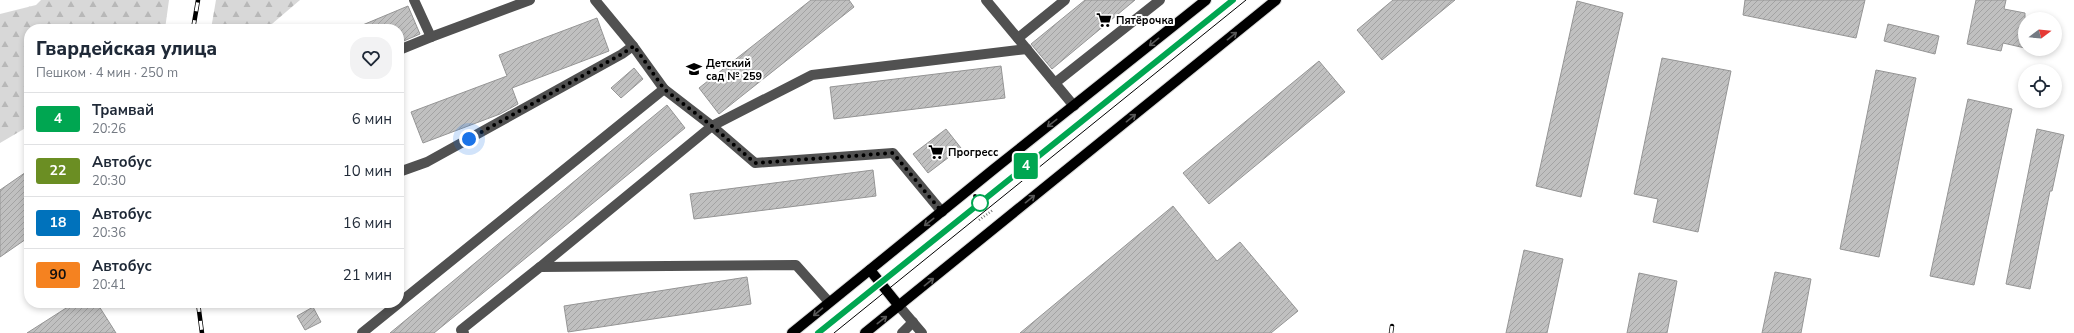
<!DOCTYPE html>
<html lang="ru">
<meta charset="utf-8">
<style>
body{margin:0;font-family:"Nunito Sans",sans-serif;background:#f2f2f3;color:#1f2937;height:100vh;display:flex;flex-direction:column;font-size:15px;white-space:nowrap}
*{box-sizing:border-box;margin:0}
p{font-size:13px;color:#747a83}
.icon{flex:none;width:22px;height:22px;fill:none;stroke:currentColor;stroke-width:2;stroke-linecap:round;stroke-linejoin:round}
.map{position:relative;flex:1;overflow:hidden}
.drawer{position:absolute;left:24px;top:24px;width:380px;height:284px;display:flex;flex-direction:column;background:#fff;border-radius:16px;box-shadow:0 2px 6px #0003}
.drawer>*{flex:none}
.badge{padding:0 8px;border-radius:3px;font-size:14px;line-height:26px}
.needle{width:26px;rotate:74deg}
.fabs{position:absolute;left:2018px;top:12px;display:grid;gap:8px}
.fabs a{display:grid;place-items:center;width:44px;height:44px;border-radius:50%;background:#fff;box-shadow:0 2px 6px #0003;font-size:20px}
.you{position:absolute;width:20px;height:20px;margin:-10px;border:3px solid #fff;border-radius:50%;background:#1a73e8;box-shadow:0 0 0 6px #1a73e833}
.map>.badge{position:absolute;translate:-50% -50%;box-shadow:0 0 0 2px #fff}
.round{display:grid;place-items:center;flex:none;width:42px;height:42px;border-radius:16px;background:#f2f2f3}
.summary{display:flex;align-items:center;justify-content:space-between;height:68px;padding:0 12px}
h1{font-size:19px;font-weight:800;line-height:30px}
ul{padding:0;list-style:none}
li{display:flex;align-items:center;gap:12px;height:52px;padding:0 12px;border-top:1px solid #e0e1e3}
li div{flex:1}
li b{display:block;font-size:15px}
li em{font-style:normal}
li .badge{min-width:44px;font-weight:700;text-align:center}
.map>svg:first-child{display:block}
.forest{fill:url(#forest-firs)}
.building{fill:url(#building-hatch);stroke:#959595}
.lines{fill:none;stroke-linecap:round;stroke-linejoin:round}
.major-casing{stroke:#dbdbdb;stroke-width:12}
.path{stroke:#737373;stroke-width:2.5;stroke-dasharray:1 2;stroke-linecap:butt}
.minor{stroke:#515151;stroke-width:10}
.major{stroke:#000;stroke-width:10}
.tram{stroke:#000;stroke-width:1}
.rail-casing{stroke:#000;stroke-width:4.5}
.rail{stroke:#fff;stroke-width:3;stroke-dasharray:9;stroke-linecap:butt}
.oneway{stroke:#595959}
.line-casing{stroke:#fff;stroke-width:9}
.line{stroke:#00a651;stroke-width:6}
.walk{stroke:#000;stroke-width:4;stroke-dasharray:0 7.2}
.stop-dot{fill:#fff;stroke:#00a651;stroke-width:2}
.labels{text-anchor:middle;stroke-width:4;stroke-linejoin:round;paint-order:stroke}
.poi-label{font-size:11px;font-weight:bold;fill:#000;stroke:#fff;text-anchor:start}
</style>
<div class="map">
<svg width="2074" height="333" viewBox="0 0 2074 333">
<defs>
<pattern id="forest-firs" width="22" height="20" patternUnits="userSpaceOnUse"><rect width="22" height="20" fill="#d8d8d8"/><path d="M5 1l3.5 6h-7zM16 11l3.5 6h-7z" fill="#b8b8b8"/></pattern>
<pattern id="building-hatch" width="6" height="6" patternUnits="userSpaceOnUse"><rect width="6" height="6" fill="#c0c0c0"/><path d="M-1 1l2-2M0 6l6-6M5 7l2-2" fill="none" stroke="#a3a3a3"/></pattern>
</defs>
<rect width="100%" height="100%" fill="#fff"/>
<g class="forest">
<polygon points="41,0 169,0 165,29 29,29 29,126 0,143 0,14 36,5"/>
<polygon points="216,0 300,0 266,29 211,29"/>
</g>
<g class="building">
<polygon points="811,0 849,0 854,7 719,114 699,88"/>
<polygon points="1085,0 1135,0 1052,69 1031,44"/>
<polygon points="1393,0 1455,0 1382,60 1357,30"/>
<polygon points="1745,0 1865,0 1856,38 1743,15"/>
<polygon points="1976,0 2006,0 2004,9 2025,13 2025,48 2003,43 2001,51 1967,44"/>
<polygon points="1577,1 1623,13 1581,197 1536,186"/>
<polygon points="408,6 420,34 399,43 399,29 353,29"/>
<polygon points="597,18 609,51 512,88 518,104 500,114 423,143 411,112 507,76 499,55"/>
<polygon points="1888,24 1939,36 1935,54 1884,41"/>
<polygon points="1662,58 1731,71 1698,232 1653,222 1658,199 1634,194"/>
<polygon points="1319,61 1345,92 1209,204 1183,173"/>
<polygon points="1001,66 1005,98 834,119 830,87"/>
<polygon points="634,68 643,79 621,98 611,88"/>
<polygon points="1876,70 1916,78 1879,257 1840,249"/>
<polygon points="1968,99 2012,109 1974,285 1930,276"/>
<polygon points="667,105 685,128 434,333 390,333"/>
<polygon points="946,129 961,148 928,173 913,154"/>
<polygon points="2037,129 2064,135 2052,191 2050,191 2030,289 2006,284"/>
<polygon points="29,170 29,237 0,257 0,190"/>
<polygon points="873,170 876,196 694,219 690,194"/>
<polygon points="1173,206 1217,261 1240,242 1298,311 1271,333 1020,333"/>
<polygon points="1524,250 1563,259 1547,333 1506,333"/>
<polygon points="1775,272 1811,279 1801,333 1762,333"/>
<polygon points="1639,273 1677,281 1667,333 1627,333"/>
<polygon points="747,277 751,304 568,332 564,306"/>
<polygon points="74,303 97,303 116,333 27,333"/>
<polygon points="313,307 321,322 305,330 297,316"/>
</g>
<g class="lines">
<defs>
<g id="major">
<polyline points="870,270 899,306"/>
<polyline points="792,333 994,169 1206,0"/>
<polyline points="865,333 1276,0"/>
</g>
</defs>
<use href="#major" class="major-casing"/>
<polyline class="path" points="979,220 993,210"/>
<g class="minor">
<polyline points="595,0 633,46 664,89 712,126 755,163 893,153 942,212"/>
<polyline points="986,0 1074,106"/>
<polyline points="431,37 530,0"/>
<polyline points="1018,38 1065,0"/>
<polyline points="399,50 431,37 414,0"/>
<polyline points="1055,83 1160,0"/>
<polyline points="399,172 427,162 622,54 633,46"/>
<polyline points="540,267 712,126 812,75 1027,49"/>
<polyline points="899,306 922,333"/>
<polyline points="362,333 664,89"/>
<polyline points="464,333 461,330 540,267 796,265 829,302"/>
<polyline points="902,333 913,322"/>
</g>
<use href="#major" class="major"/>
<g class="tram">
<polyline points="819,333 1233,0"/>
<polyline points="834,333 1246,0"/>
</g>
<defs>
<g id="rail">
<polyline points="193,29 198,0"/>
<polyline points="198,303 202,333"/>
<polyline points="1391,333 1392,326"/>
</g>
</defs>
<use href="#rail" class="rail-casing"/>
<use href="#rail" class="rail"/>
</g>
<defs><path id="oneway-shaft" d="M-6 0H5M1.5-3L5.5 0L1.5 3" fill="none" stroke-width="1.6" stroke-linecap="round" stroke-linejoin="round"/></defs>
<g class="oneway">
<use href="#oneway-shaft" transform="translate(1232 36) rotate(-39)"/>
<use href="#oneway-shaft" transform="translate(1154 42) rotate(141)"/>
<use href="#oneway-shaft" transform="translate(1131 118) rotate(-39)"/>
<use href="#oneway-shaft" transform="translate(1052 123) rotate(142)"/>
<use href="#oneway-shaft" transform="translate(1030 199) rotate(-39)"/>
<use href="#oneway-shaft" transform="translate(929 222) rotate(142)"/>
<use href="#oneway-shaft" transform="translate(929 282) rotate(-39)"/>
<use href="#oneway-shaft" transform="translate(818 312) rotate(140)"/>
<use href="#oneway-shaft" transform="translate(882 320) rotate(-38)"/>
</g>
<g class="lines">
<defs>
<polyline id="line" points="818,333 1233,0"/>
</defs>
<use href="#line" class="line-casing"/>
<use href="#line" class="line"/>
<polyline class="walk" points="469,139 622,54 634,46 664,89 712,126 755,163 893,153 942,212 970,189 980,203"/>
</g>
<defs>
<symbol id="supermarket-bare" viewBox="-9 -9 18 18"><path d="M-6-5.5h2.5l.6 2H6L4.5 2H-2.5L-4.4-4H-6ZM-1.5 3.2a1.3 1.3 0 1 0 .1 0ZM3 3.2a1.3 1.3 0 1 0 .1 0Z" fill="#000" stroke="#fff" stroke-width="2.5" paint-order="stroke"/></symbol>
<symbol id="school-bare" viewBox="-9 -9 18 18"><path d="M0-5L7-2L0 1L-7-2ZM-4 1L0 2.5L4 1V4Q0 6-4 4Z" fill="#000" stroke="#fff" stroke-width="2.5" paint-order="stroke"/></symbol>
</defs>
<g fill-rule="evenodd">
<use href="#supermarket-bare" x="1093" y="9" width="22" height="22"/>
<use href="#school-bare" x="683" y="58" width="22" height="22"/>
<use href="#supermarket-bare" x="925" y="141" width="22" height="22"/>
</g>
<circle class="stop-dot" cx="980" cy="203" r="8"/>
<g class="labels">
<g class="poi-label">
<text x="1116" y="24">Пятёрочка</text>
<text x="706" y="67">Детский<tspan x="706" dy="13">сад № 259</tspan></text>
<text x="948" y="156">Прогресс</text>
</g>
</g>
</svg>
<div class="fabs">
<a><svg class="needle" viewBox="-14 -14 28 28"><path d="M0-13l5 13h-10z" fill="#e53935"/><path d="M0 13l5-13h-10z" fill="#747a83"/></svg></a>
<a><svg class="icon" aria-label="locate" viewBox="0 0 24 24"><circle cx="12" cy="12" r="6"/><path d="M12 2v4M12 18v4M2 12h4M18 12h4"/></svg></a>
</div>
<div class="you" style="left:469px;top:139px"></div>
<b class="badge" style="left:1026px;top:166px;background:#00a651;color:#fff">4</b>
<section class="drawer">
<div class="summary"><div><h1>Гвардейская улица</h1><p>Пешком · 4 мин · 250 m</p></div><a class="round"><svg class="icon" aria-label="heart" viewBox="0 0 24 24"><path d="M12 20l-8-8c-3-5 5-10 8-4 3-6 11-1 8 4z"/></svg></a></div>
<ul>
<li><span class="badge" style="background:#00a651;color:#fff">4</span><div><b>Трамвай</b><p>20:26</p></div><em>6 мин</em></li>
<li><span class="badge" style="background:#6b8e23;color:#fff">22</span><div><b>Автобус</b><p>20:30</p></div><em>10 мин</em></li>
<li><span class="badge" style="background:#0072bc;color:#fff">18</span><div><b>Автобус</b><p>20:36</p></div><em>16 мин</em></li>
<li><span class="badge" style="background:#f58220;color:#111">90</span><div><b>Автобус</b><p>20:41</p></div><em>21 мин</em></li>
</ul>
</section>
</div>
